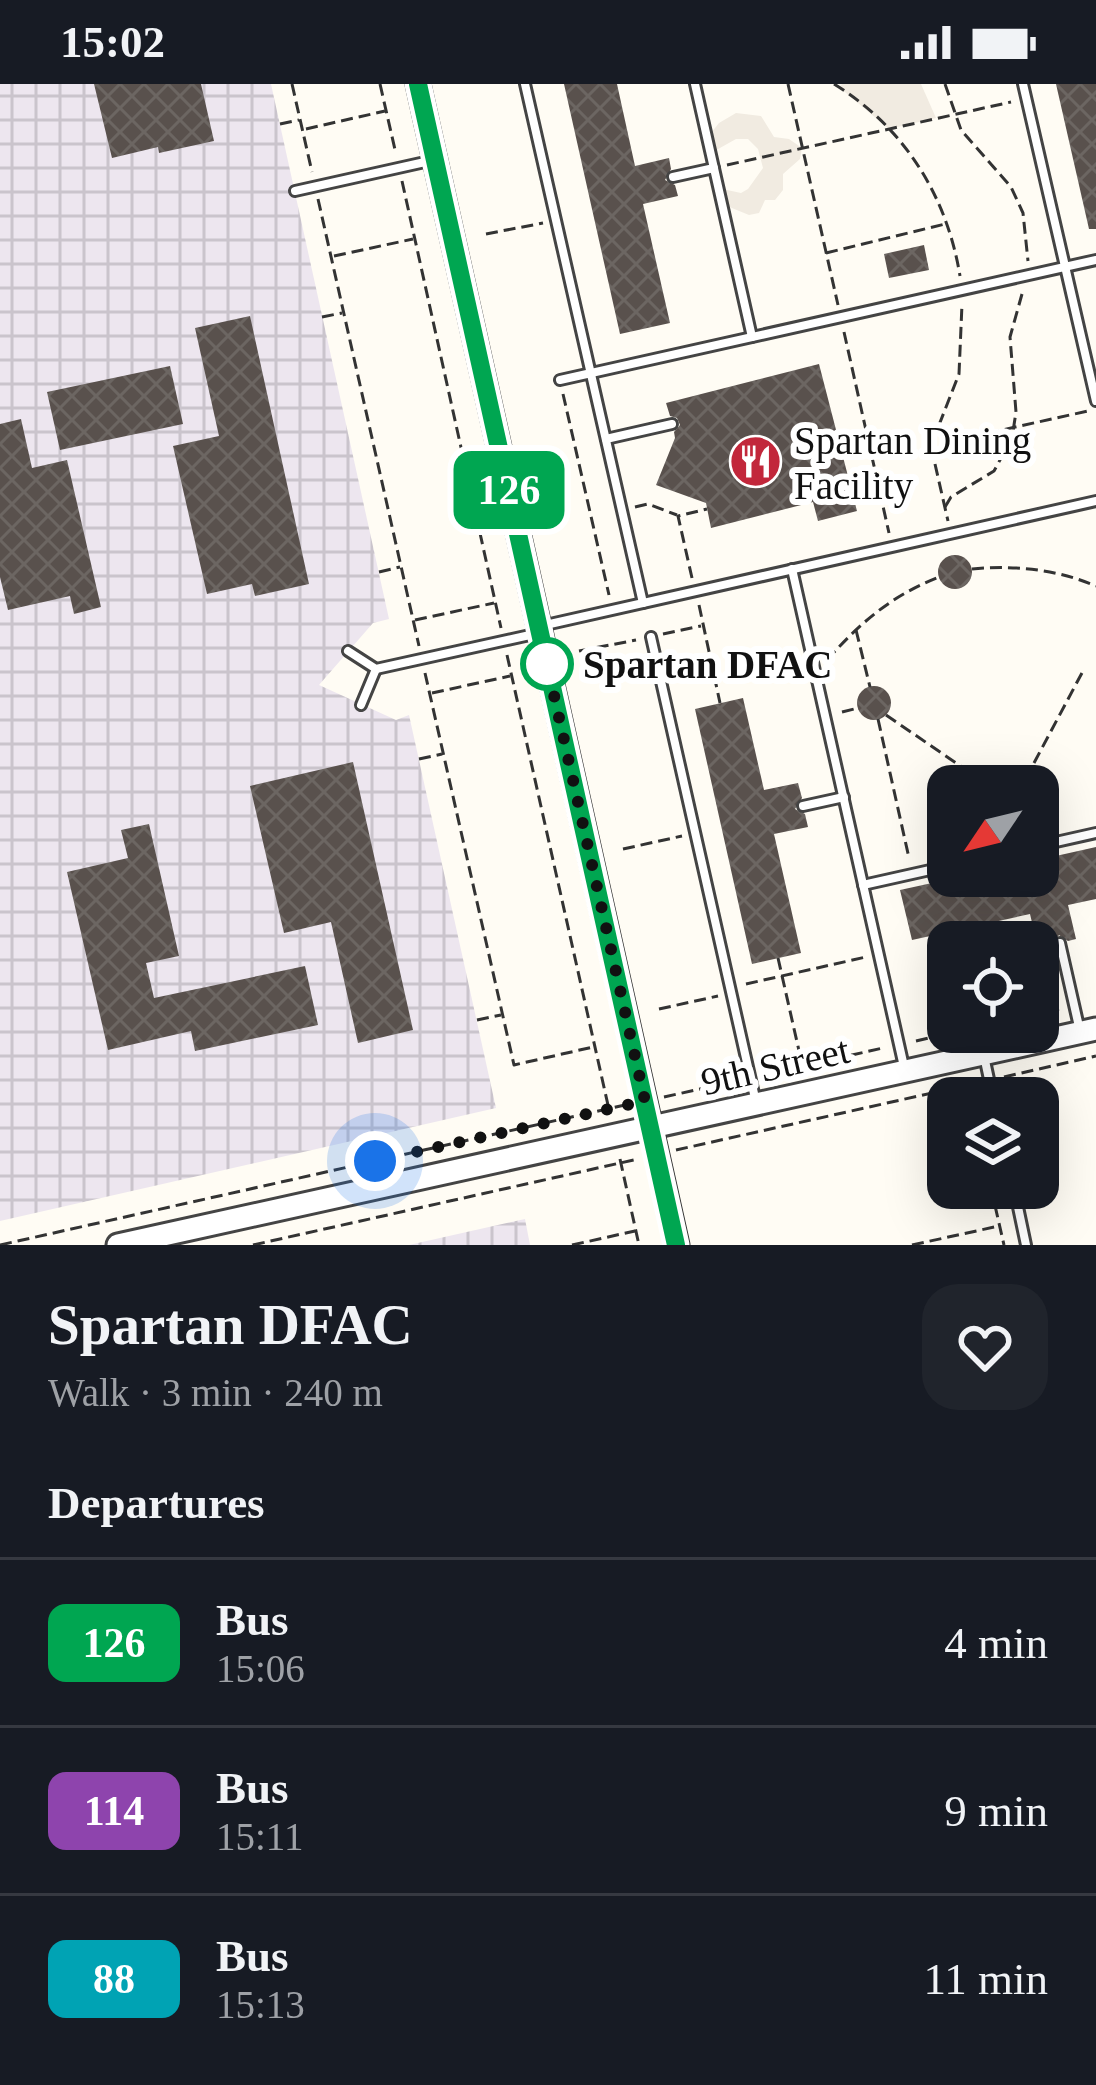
<!DOCTYPE html>
<meta charset="utf-8">
<style>
body{margin:0;font-family:"Times New Roman",serif;background:#20242c;color:#f1f3f6;height:100vh;display:flex;flex-direction:column;font-size:45px;white-space:nowrap}
*{box-sizing:border-box;margin:0}
p{font-size:39px;color:#9ea1a6}
.icon{flex:none;width:66px;height:66px;fill:none;stroke:currentColor;stroke-width:2;stroke-linecap:round;stroke-linejoin:round}
.map{position:relative;height:1161px;overflow:hidden}
.drawer{display:flex;flex-direction:column;background:#171b24;flex:1}
.drawer>*{flex:none}
.badge{padding:0 24px;border-radius:18px;font-size:42px;line-height:78px}
.needle{width:78px;rotate:235deg}
.fabs{position:absolute;left:927px;top:681px;display:grid;gap:24px}
.fabs a{display:grid;place-items:center;width:132px;height:132px;border-radius:24px;background:#171b24;box-shadow:0 12px 48px #0002;font-size:60px}
.you{position:absolute;width:60px;height:60px;margin:-30px;border:9px solid #fff;border-radius:50%;background:#1a73e8;box-shadow:0 0 0 18px #1a73e833}
.map>.badge{position:absolute;translate:-50% -50%;box-shadow:0 0 0 6px #fff}
h2{padding:0 48px;font-size:45px;line-height:108px}
.round{display:grid;place-items:center;flex:none;width:126px;height:126px;border-radius:36px;background:#20242c}
.summary{display:flex;align-items:center;justify-content:space-between;height:204px;padding:0 48px}
h1{font-size:57px;font-weight:700;line-height:90px}
ul{padding:0;list-style:none}
li{display:flex;align-items:center;gap:36px;height:168px;padding:0 48px;border-top:3px solid #363941}
li div{flex:1}
li b{display:block;font-size:45px}
li em{font-style:normal}
li .badge{min-width:132px;font-weight:700;text-align:center}
.status{display:flex;justify-content:space-between;align-items:center;height:84px;padding:0 60px;background:#171b24;direction:ltr}
.status svg{height:33px;fill:currentColor}
.map>svg:first-child{display:block}
.industrial{fill:url(#industrial-grid)}
.plaza{fill:#f1ebe1}
.building{fill:url(#building-cross-hatch)}
.lines{fill:none;stroke-linecap:round;stroke-linejoin:round}
.service-casing{stroke:#444;stroke-width:14}
.tertiary-casing{stroke:#444;stroke-width:27}
.secondary-casing{stroke:#333;stroke-width:27}
.path{stroke:#333;stroke-width:3;stroke-dasharray:12 6;stroke-linecap:butt}
.service{stroke:#fff;stroke-width:8}
.tertiary{stroke:#fff;stroke-width:21}
.secondary{stroke:#feefb0;stroke-width:21}
.line-casing{stroke:#fff;stroke-width:27}
.line{stroke:#00a651;stroke-width:18}
.walk{stroke:#111;stroke-width:12;stroke-dasharray:0 21.6}
.stop-dot{fill:#fff;stroke:#00a651;stroke-width:6}
.labels{text-anchor:middle;stroke-width:12;stroke-linejoin:round;paint-order:stroke}
.poi-label{font-size:39px;fill:#111;stroke:#fff;text-anchor:start}
.stop-label{font-size:39px;font-weight:bold;fill:#111;stroke:#fff;text-anchor:start}
.street-label{font-size:39px;fill:#111;stroke:#fff}
</style>
<div class="status"><b>15:02</b><svg viewBox="0 0 49 12"><path d="M0 12V9h3v3zM5 12V6h3v6zM10 12V3h3v9zM15 12V0h3v12zM26 1h20v11H26zM47 4h2v5h-2z"/></svg></div>
<div class="map">
<svg width="1096" height="1161" viewBox="0 0 1096 1161">
<defs>
<pattern id="industrial-grid" width="8" height="8" patternUnits="userSpaceOnUse" patternTransform="scale(3)"><rect width="8" height="8" fill="#ede6ef"/><path d="M0 4h8M4 0v8" fill="none" stroke="#cac4cc"/></pattern>
<pattern id="building-cross-hatch" width="8" height="8" patternUnits="userSpaceOnUse" patternTransform="scale(3)"><rect width="8" height="8" fill="#59514d"/><path d="M0 0l8 8M0 8l8-8" fill="none" stroke="#6c6662"/></pattern>
</defs>
<rect width="100%" height="100%" fill="#fffcf4"/>
<g class="industrial">
<polygon points="0,0 271,0 389,535 373,539 319,601 396,636 409,631 496,1024 0,1137"/>
<polygon points="525,1135 530,1161 409,1161"/>
</g>
<g class="plaza">
<polygon points="842,0 921,0 936,34 889,45 839,3"/>
<polygon points="736,29 761,32 774,53 789,55 802,64 800,75 783,90 783,106 775,116 765,116 759,129 749,131 722,120 718,104 741,109 748,105 763,84 758,65 748,55 736,55 711,69 707,54 719,39"/>
</g>
<g class="building">
<polygon points="94,0 201,0 214,57 159,69 158,63 112,74"/>
<polygon points="564,0 617,0 635,82 669,74 671,85 665,96 675,101 678,112 643,120 670,239 620,250"/>
<polygon points="1056,0 1096,0 1096,145 1089,145"/>
<polygon points="924,161 929,186 889,194 884,170"/>
<polygon points="250,232 309,500 255,512 252,500 207,510 173,362 219,352 195,244"/>
<polygon points="819,280 857,427 818,437 813,418 711,444 706,419 656,401 675,354 674,348 680,341 677,334 670,332 666,319"/>
<polygon points="170,282 183,340 60,366 47,308"/>
<polygon points="21,335 32,384 67,376 101,523 74,530 70,512 8,526 0,493 0,340"/>
<circle cx="955" cy="488" r="17"/>
<circle cx="874" cy="619" r="17"/>
<polygon points="743,614 764,706 798,699 802,714 795,725 805,730 808,743 774,750 801,869 752,880 695,625"/>
<polygon points="353,678 413,946 358,959 331,838 284,849 250,702"/>
<polygon points="149,740 179,872 146,879 154,914 305,882 318,941 195,967 191,947 108,966 67,788 128,774 121,746"/>
<polygon points="1096,763 1096,815 1068,821 1076,855 1068,857 1059,851 1052,861 1038,864 1030,830 912,856 900,806 964,792 1038,792 1038,776"/>
</g>
<g class="lines">
<defs>
<g id="service">
<polyline points="525,0 643,519"/>
<polyline points="695,0 752,253"/>
<polyline points="1023,0 1096,317"/>
<polyline points="673,93 714,84"/>
<polyline points="295,107 434,76"/>
<polyline points="560,296 1096,176"/>
<polyline points="606,355 672,340"/>
<polyline points="792,485 905,987"/>
<polyline points="541,542 1096,417"/>
<polyline points="651,553 755,1014"/>
<polyline points="348,567 376,585 539,549"/>
<polyline points="361,621 376,585"/>
<polyline points="803,722 844,713"/>
<polyline points="1038,762 1096,749"/>
<polyline points="863,801 948,782"/>
<polyline points="1060,859 1080,947"/>
<polyline points="984,972 993,1014"/>
<polyline points="1014,1104 1026,1161"/>
</g>
<polyline id="tertiary" points="118,1161 1096,945"/>
<polyline id="secondary" points="418,0 677,1161"/>
</defs>
<use href="#service" class="service-casing"/>
<use href="#tertiary" class="tertiary-casing"/>
<use href="#secondary" class="secondary-casing"/>
<g class="path">
<polyline points="292,0 312,88"/>
<polyline points="380,0 396,70"/>
<polyline points="788,0 838,221"/>
<path d="M834,0C904,43 947,112 960,192"/>
<polyline points="945,0 961,46 1011,103 1023,129 1028,177"/>
<polyline points="280,40 299,36"/>
<polyline points="306,45 385,27"/>
<polyline points="727,81 1011,18"/>
<polyline points="402,97 501,544"/>
<polyline points="318,115 419,562"/>
<polyline points="486,150 543,139"/>
<polyline points="826,169 945,140"/>
<polyline points="334,172 413,155"/>
<polyline points="322,233 342,229"/>
<polyline points="844,248 889,449"/>
<polyline points="563,310 609,511"/>
<polyline points="939,341 959,290 962,220"/>
<polyline points="952,357 1088,327"/>
<polyline points="876,373 909,366"/>
<polyline points="935,380 948,437"/>
<polyline points="635,423 648,420 677,431"/>
<polyline points="945,423 951,413 994,387 1012,354 1016,328 1010,253 1022,210"/>
<path d="M972,485C1014,481 1056,485 1096,502"/>
<polyline points="379,488 400,483"/>
<polyline points="692,494 678,432 707,425"/>
<polyline points="699,521 720,619"/>
<polyline points="415,536 494,519"/>
<polyline points="856,546 870,603"/>
<polyline points="663,550 701,542"/>
<polyline points="579,567 636,556"/>
<polyline points="507,571 610,1030"/>
<path d="M827,576C861,538 891,512 939,493"/>
<polyline points="425,589 514,981 593,963"/>
<polyline points="432,609 510,592"/>
<polyline points="842,628 858,624"/>
<polyline points="886,631 975,692"/>
<polyline points="878,635 909,774"/>
<polyline points="419,675 442,670"/>
<polyline points="1034,679 1083,587"/>
<polyline points="623,765 682,752"/>
<polyline points="778,874 802,980"/>
<polyline points="746,900 866,873"/>
<polyline points="659,925 718,912"/>
<polyline points="1038,930 1059,925"/>
<polyline points="477,936 501,931"/>
<polyline points="916,957 955,948"/>
<polyline points="763,991 883,964"/>
<polyline points="1004,993 1096,972"/>
<polyline points="953,1006 970,1014"/>
<polyline points="664,1013 736,997"/>
<polyline points="676,1066 977,999"/>
<polyline points="620,1075 639,1161"/>
<polyline points="991,1104 1004,1161"/>
<polyline points="0,1161 625,1021"/>
<polyline points="253,1161 638,1075"/>
<polyline points="572,1161 635,1147"/>
<polyline points="912,1161 999,1142"/>
</g>
<use href="#service" class="service"/>
<use href="#tertiary" class="tertiary"/>
<use href="#secondary" class="secondary"/>
</g>
<g class="lines">
<defs>
<polyline id="line" points="418,0 676,1161"/>
</defs>
<use href="#line" class="line-casing"/>
<use href="#line" class="line"/>
<polyline class="walk" points="375,1077 645,1017 547,580"/>
</g>
<defs>
<symbol id="restaurant-disc" viewBox="-11 -11 22 22"><circle r="9.5" fill="#c2273b" stroke="#fff"/><path d="M-5-6h1v4h1v-4h1v4h1v-4h1v5L-1.5 .5V6h-2V.5L-5-1ZM5-6V6H3V1.5H1.5Q1.5-4 5-6Z" fill="#fff"/></symbol>
</defs>
<g fill-rule="evenodd">
<use href="#restaurant-disc" x="726" y="348" width="59" height="59"/>
</g>
<circle class="stop-dot" cx="547" cy="580" r="24"/>
<g class="labels">
<g class="poi-label">
<text x="794" y="370">Spartan Dining<tspan x="794" dy="45">Facility</tspan></text>
</g>
<g class="stop-label">
<text x="583" y="594">Spartan DFAC</text>
</g>
<g class="street-label">
<text transform="translate(775 981) rotate(-13)" y="14">9th Street</text>
</g>
</g>
</svg>
<div class="fabs">
<a><svg class="needle" viewBox="-14 -14 28 28"><path d="M0-13l5 13h-10z" fill="#e53935"/><path d="M0 13l5-13h-10z" fill="#9ea1a6"/></svg></a>
<a><svg class="icon" aria-label="locate" viewBox="0 0 24 24"><circle cx="12" cy="12" r="6"/><path d="M12 2v4M12 18v4M2 12h4M18 12h4"/></svg></a>
<a><svg class="icon" aria-label="layers" viewBox="0 0 24 24"><path d="M12 4l9 5-9 5-9-5zM3 14l9 5 9-5"/></svg></a>
</div>
<div class="you" style="left:375px;top:1077px"></div>
<b class="badge" style="left:509px;top:406px;background:#00a651;color:#fff">126</b>
</div>
<section class="drawer">
<div class="summary"><div><h1>Spartan DFAC</h1><p>Walk · 3 min · 240 m</p></div><a class="round"><svg class="icon" aria-label="heart" viewBox="0 0 24 24"><path d="M12 20l-8-8c-3-5 5-10 8-4 3-6 11-1 8 4z"/></svg></a></div>
<h2>Departures</h2>
<ul>
<li><span class="badge" style="background:#00a651;color:#fff">126</span><div><b>Bus</b><p>15:06</p></div><em>4 min</em></li>
<li><span class="badge" style="background:#8e44ad;color:#fff">114</span><div><b>Bus</b><p>15:11</p></div><em>9 min</em></li>
<li><span class="badge" style="background:#00a3b4;color:#fff">88</span><div><b>Bus</b><p>15:13</p></div><em>11 min</em></li>
</ul>
</section>
